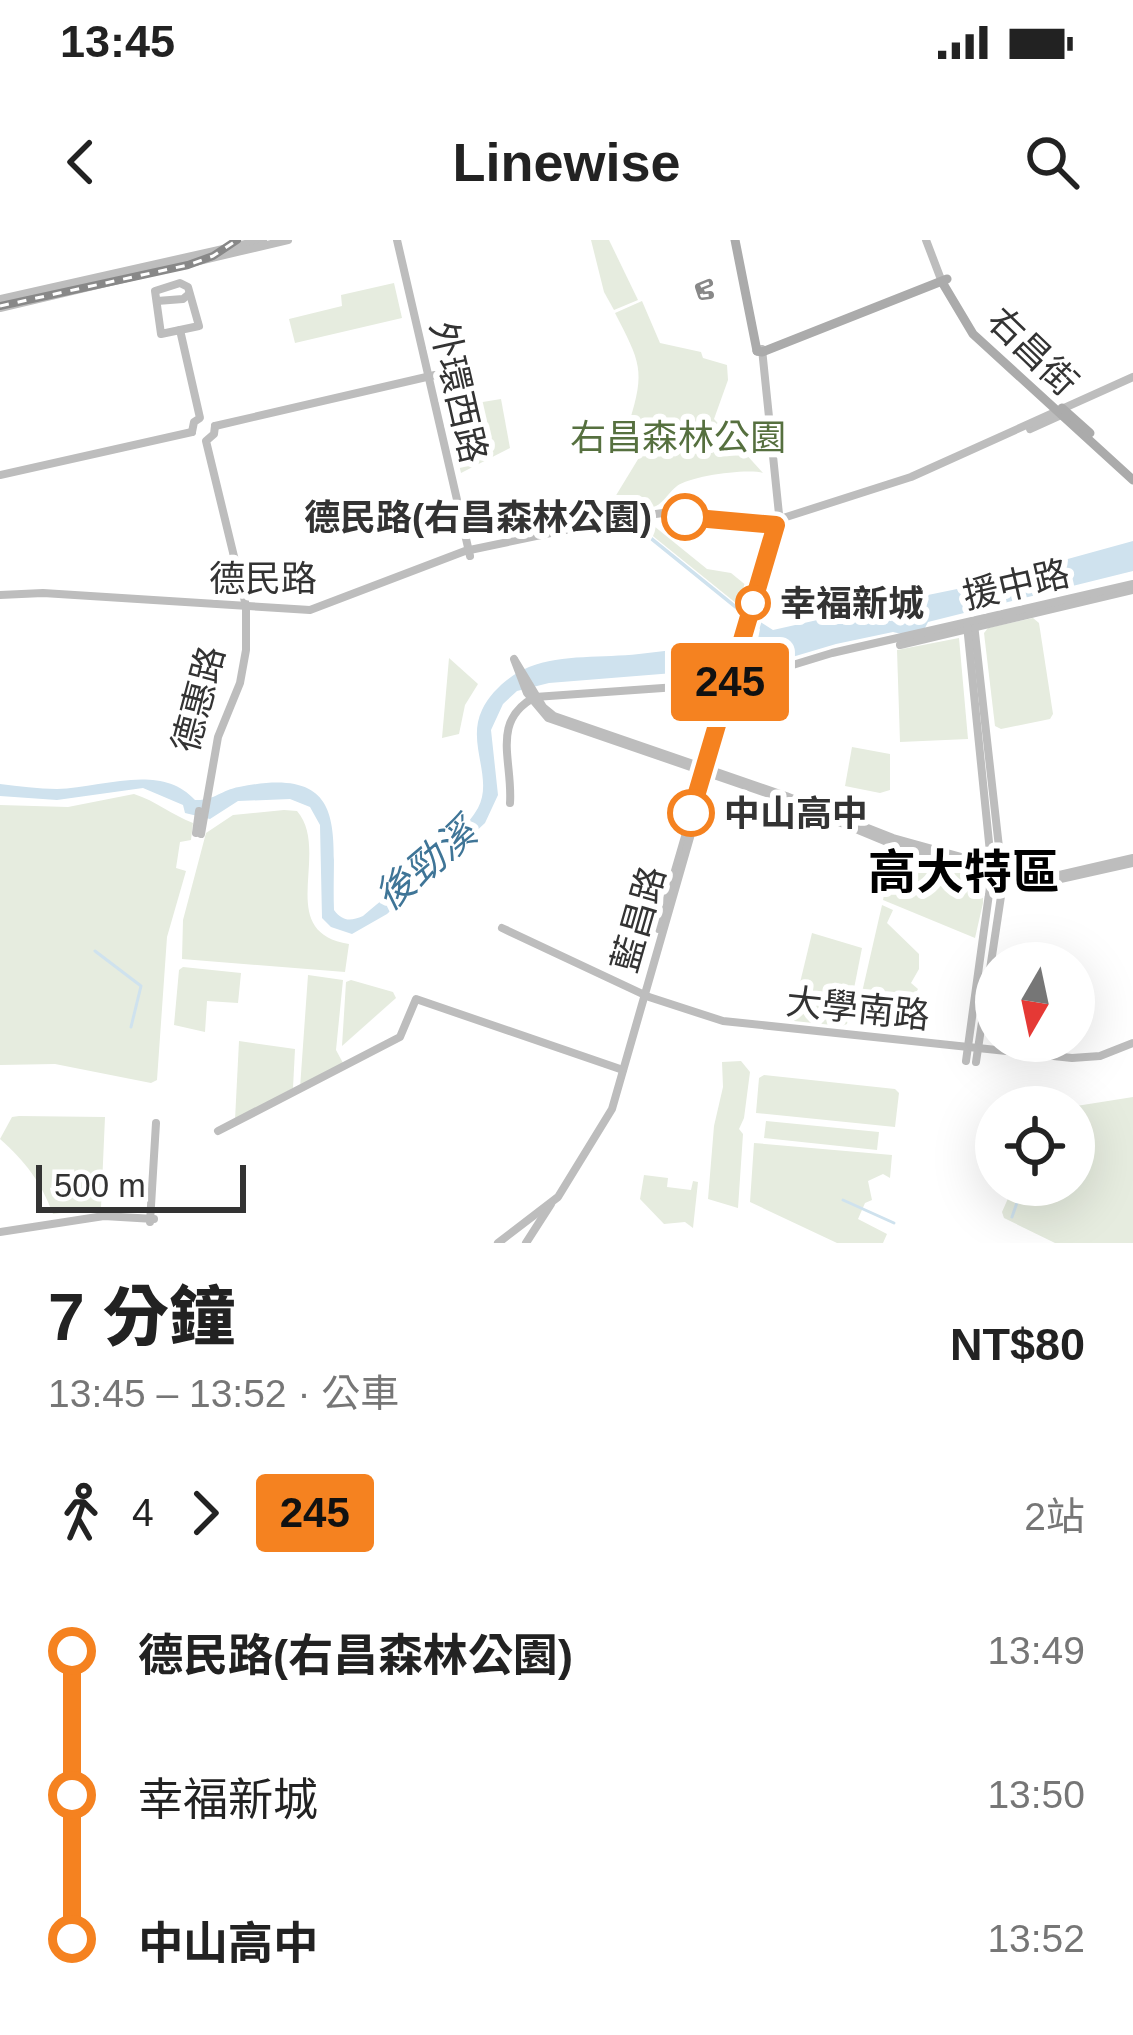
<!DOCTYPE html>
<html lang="zh-TW">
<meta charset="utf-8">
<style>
body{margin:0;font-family:Arial,"Noto Sans TC",sans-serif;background:#f6f6f6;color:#222;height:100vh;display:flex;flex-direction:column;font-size:45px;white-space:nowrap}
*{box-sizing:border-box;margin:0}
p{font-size:39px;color:#767676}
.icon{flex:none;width:66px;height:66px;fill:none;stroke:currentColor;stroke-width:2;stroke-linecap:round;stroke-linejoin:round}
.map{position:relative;height:1003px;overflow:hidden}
.panel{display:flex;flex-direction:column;background:#fff;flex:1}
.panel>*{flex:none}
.badge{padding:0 24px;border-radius:9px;font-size:42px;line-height:78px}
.needle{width:78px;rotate:189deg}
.controls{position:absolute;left:975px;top:702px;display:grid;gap:24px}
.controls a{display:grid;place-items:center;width:120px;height:120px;border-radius:50%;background:#fff;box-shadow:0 12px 48px #0002;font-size:60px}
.scale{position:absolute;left:36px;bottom:30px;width:210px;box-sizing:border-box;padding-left:12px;border:6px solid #333;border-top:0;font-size:33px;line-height:42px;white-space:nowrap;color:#333;-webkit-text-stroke:9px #fff;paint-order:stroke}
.map>.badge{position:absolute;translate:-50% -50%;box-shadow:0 0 0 6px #fff}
.legs{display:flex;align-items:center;gap:18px;height:132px;padding:0 48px;font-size:39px}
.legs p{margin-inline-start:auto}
.head{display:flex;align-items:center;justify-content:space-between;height:204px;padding:0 48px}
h1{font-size:66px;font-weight:800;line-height:90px}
ul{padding:0 48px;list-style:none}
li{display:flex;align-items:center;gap:42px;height:144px;font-size:45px}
li i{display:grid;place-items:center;width:18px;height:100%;margin:0 15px;background:currentColor}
li i::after{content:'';width:30px;height:30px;margin:-15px;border:9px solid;border-radius:50%;background:#fff}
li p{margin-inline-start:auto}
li:first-child i{background:linear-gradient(#0000 50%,currentColor 0)}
li:last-child i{background:linear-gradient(currentColor 50%,#0000 0)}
.status{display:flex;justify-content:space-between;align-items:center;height:84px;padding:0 60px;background:#fff;direction:ltr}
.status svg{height:33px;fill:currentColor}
header{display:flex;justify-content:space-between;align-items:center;height:156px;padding:0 48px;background:#fff;font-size:54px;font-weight:800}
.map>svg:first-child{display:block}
.green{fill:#e6ecdf}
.water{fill:#cfe2ee}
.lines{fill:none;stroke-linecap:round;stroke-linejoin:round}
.stream{stroke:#cfe2ee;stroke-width:3}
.secondary{stroke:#bdbdbd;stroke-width:8}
.primary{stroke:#ababab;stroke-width:9}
.rail-casing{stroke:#888;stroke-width:8}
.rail{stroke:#fff;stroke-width:3;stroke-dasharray:9;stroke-linecap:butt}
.line-1-casing{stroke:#fff;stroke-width:27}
.line-1{stroke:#f58220;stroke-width:18}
.stop-1-dot{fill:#fff;stroke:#f58220;stroke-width:6}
.labels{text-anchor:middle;stroke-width:12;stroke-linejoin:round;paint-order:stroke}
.street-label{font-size:36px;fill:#333;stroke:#fff}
.park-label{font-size:36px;fill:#56703f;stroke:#fff}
.stop-label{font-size:36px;font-weight:bold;fill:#333;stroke:#fff;text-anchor:start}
.water-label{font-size:39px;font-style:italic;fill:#3f7597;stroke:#fff}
.district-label{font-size:48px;font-weight:bold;fill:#000;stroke:#fff}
</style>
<div class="status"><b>13:45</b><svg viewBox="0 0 49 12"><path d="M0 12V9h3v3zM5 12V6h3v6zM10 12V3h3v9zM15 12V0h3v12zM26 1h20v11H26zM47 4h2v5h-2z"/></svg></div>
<header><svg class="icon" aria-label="back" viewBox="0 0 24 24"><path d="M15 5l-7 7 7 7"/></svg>Linewise<svg class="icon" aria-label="search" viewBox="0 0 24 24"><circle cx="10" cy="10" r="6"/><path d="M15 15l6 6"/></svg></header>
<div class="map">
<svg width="1133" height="1003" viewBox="0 0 1133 1003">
<rect width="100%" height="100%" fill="#fff"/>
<g class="green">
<polygon points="591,0 609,0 638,60 614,70 604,52"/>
<polygon points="394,43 402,78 295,103 289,79 342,66 341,55"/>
<path d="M642,61L660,103L701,112L703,118L727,125L728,140L714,179L763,233C748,228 690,236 677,246C670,251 663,263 656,266C649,269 634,269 626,270L615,257L640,216L636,190L629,183C646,130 640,122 615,73Z"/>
<polygon points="501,159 510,208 461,233 446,168"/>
<polygon points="649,282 707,329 731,333 753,351 747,372 638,284"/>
<polygon points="1033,378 1039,383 1053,474 1050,479 1001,489 995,486 984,393 988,388"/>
<polygon points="959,398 968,499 900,502 897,410"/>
<polygon points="449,418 478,444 465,465 459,494 442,498"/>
<polygon points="852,507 890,514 890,550 880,553 845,546"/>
<path d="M134,554C156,561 172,575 193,583L191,600L180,602L176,628L186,631L167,697L157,840L151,843L55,824L0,825V565L68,567Z"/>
<path d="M284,570L297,571C332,612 273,692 349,704L345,732L182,719L183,680L206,593L233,575Z"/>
<polygon points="894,608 983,632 983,663 975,698 883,660"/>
<polygon points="882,665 893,670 887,683 919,714 919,729 911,743 918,749 896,791 855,783"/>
<polygon points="812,693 862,708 847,784 842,786 794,781 792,776"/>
<polygon points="183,727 241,733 238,763 207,761 205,792 174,785 179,730"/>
<polygon points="308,735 343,740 336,810 343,823 300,848"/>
<polygon points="351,740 393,752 396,758 342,806 346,742"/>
<polygon points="239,801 295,809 293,848 235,880"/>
<polygon points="741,821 750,832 744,878 739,889 743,894 738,968 708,959 714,886 723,847 722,822"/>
<polygon points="764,835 895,849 899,853 895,887 756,873 759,838"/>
<polygon points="1133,857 1133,1003 1055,1003 1004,978 1002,972 1014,945 1074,945 1074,867 1021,866 1027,862 1070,867"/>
<path d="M19,876L105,877L101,968L53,974C41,942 26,922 0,899L12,877Z"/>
<polygon points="766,881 879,892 877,910 764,898"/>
<polygon points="754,903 892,915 890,938 883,934 868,941 872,960 865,963 858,979 887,994 883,1003 837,1003 750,962"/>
<polygon points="644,935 668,938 667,947 691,950 693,941 698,942 693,988 685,982 664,984 640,959"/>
</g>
<path class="water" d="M646,292L746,373L773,390L875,367L906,354L923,356L962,348L1133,301V331L928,382L924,390L906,395L893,392L836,404L745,431L711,430L549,443L517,451L503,464L491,490L498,555L485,583L387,674L352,694L331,687L322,678L320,585L310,567L290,559L238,561L210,579L185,573L183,565L143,548L57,560L0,556V544C19,546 38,549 57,549C101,548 161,522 195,560C214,561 221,550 239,547C353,524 331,595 334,670C343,682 351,681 363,676C394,649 459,602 478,568C494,538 466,503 482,470C491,451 510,435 529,427C563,414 603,418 639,414C679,410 718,402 758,399L760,389L644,295Z"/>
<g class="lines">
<g class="stream">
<polyline points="95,711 141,746 131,787"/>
<polyline points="1029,867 1053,867"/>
<polyline points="1074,874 1082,874"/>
<polyline points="843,960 894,983"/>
<polyline points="1012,977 1023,945"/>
</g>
<g class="secondary">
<polyline points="397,0 470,316"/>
<polyline points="926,0 942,42"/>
<polygon points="180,43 188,47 199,86 161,94 155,51"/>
<polyline points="0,59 263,0"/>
<polyline points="157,61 183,59 189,54"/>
<polyline points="0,68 288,0"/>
<polyline points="180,90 200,178 194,182 192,192"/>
<polyline points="215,186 435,135"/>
<polyline points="1030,189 1061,175 1062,170"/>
<polyline points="0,235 192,192"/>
<polyline points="0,355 43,353 310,370 465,311 613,280 677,271 780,279 911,237 1133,137"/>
<polyline points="974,384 1003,643 976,822"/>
<polyline points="900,405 1133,350"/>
<path d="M510,563C513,521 490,481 535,457L734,443L832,413L1133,344"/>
<polyline points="196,593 199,571"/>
<polyline points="201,594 218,497 240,443 246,410 246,366 206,201 214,194 215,186"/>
<polyline points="1133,618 1055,636 1001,628 893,598 786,556 554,476 543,467 514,419 527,453 548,478 781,558 892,604 987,630 1056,640 1133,623"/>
<polyline points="502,688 649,757 723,781 1072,818 1100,816 1133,803"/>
<polyline points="658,689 721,473"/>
<polyline points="966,821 992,632 967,385"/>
<polyline points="218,891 400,797 416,759 623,830"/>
<polyline points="150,982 156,883"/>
<polyline points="0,992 104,976 154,979"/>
<polyline points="498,1003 558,957 612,869 780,284 762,109"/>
<polyline points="526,1003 551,964"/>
</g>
<g class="primary">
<polyline points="735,0 757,111"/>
<polyline points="942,42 973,94 1133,240"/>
<polyline points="757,111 762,112 947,39"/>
<polyline points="1062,168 1090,193"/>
</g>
<defs>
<g id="rail">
<polyline points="709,43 699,47 702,56 710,55"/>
<polyline points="0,66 188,25 213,16 237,0"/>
</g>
</defs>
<use href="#rail" class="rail-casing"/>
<use href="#rail" class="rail"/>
</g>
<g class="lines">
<defs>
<polyline id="line-1" points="685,277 776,285 691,573"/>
</defs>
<use href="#line-1" class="line-1-casing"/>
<use href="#line-1" class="line-1"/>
</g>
<g class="stop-1-dot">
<circle cx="685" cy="277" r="21"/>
<circle cx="753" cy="363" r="15"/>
<circle cx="691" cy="573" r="21"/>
</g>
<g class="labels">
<g class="street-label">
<text transform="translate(1033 111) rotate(44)" y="13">右昌街</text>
<text transform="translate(459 152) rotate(77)" y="13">外環西路</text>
<text x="263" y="351">德民路</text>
<text transform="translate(1016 344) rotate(-13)" y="13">援中路</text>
<text transform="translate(198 459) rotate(-75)" y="13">德惠路</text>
<text transform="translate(638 679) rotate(-74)" y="13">藍昌路</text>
<text transform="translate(858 768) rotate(6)" y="13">大學南路</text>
</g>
<g class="park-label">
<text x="678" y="210">右昌森林公園</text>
</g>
<g class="stop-label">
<text x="652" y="290" text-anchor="end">德民路(右昌森林公園)</text>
<text x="780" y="376">幸福新城</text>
<text x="724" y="586">中山高中</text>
</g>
<g class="water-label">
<text transform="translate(425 624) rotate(-40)" y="14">後勁溪</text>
</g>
<g class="district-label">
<text x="964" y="649">高大特區</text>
</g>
</g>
</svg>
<div class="controls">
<a><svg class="needle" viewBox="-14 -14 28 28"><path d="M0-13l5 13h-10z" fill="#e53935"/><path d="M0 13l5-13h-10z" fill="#767676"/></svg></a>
<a><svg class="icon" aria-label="locate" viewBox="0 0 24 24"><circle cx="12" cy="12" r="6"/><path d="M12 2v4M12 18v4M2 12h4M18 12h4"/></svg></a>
</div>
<div class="scale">500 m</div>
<b class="badge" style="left:730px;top:442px;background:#f58220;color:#111">245</b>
</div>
<section class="panel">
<div class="head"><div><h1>7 分鐘</h1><p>13:45 – 13:52 · 公車</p></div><b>NT$80</b></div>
<div class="legs"><svg class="icon" aria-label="walk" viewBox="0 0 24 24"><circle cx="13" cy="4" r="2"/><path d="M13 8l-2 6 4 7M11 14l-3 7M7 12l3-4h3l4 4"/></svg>4<svg class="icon" aria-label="forward" viewBox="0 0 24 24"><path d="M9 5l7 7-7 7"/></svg><b class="badge" style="background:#f58220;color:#111">245</b><p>2站</p></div>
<ul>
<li><i style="color:#f58220"></i><b>德民路(右昌森林公園)</b><p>13:49</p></li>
<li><i style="color:#f58220"></i><span>幸福新城</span><p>13:50</p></li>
<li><i style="color:#f58220"></i><b>中山高中</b><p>13:52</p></li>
</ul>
</section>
